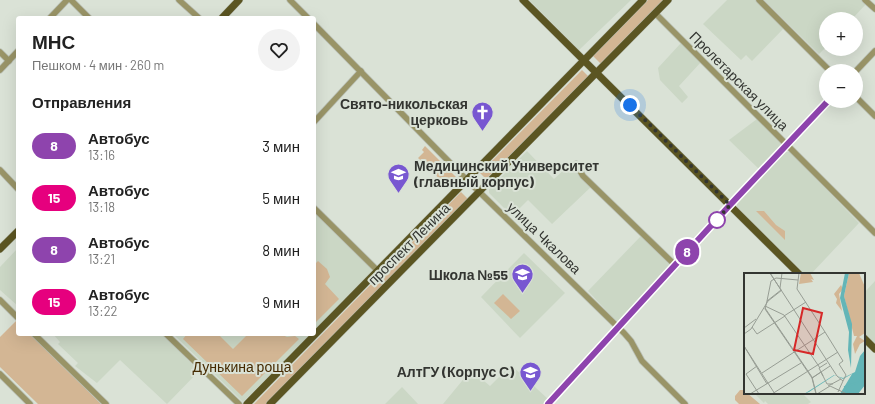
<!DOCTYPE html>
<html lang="ru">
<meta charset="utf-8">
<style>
body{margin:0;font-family:Barlow,sans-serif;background:#f2f2f2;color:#222;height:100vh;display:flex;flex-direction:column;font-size:15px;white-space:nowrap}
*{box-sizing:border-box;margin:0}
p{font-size:13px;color:#767676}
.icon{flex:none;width:22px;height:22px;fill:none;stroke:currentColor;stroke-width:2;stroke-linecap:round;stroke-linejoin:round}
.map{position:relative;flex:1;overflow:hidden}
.sheet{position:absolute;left:16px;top:16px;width:300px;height:320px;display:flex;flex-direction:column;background:#fff;border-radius:4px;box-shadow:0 4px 16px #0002}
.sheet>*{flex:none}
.badge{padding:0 8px;border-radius:13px;font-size:14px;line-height:26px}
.fabs{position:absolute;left:819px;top:12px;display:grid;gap:8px}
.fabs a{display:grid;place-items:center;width:44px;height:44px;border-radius:50%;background:#fff;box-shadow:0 4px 16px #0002;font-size:20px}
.you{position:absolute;width:20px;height:20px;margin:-10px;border:3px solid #fff;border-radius:50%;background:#1a73e8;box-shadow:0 0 0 6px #1a73e833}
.map>.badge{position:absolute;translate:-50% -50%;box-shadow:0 0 0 2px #fff}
h2{padding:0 16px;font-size:15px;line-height:36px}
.round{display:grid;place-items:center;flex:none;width:42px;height:42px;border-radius:21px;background:#f2f2f2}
.summary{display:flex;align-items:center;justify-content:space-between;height:68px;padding:0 16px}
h1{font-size:19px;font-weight:700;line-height:30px}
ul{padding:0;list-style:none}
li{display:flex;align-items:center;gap:12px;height:52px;padding:0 16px}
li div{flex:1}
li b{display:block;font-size:15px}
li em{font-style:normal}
li .badge{min-width:44px;font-weight:700;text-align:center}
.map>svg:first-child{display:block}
.built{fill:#cbd7c5}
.green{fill:#d3b694}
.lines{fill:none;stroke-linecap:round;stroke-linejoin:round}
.minor-casing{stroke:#b9bfb5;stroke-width:7}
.major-casing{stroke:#b9bfb5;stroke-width:8}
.minor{stroke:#999467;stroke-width:5.5}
.major{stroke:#5b5522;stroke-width:7}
.line-casing{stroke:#fff;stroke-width:9}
.line{stroke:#8e44ad;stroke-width:6}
.walk{stroke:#333531;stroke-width:4;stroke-dasharray:0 7.2}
.stop-dot{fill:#fff;stroke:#8e44ad;stroke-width:2}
.labels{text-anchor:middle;stroke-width:4;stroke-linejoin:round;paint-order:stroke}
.street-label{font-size:14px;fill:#333531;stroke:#dae2d6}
.poi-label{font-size:14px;font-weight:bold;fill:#333531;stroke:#dae2d6;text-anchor:end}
.park-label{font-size:14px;fill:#452a01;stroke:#dae2d6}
.inset-river{fill:none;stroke:#63b5b7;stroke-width:2}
.inset-road{fill:none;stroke:#979d94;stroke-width:1}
.view{fill:#d62828;fill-opacity:0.15;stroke:#d62828;stroke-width:2}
.inset-edge{fill:none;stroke:#333531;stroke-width:2}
</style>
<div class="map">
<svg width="875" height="404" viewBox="0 0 875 404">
<rect width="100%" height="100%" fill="#dae2d6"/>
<g class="built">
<polygon points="529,0 631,0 579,50"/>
<polygon points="727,0 755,0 784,28 752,61 746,55 741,60 703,24"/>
<polygon points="764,0 863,0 866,4 852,19 826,19 826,47 819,54"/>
<polygon points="681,43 701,62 679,86 688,97 682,103 660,80 658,68"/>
<polygon points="757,119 782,143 782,147 760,170 729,140"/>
<polygon points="527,151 554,179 570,164 592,186 552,224 528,200 512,216 489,193 489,189"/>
<polygon points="785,152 790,152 859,223 811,274 804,274 737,208 737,202"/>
<polygon points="314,211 375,270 314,331"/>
<polygon points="641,236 669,264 670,268 621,320 616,321 588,291"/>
<polygon points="18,248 18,306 0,290 0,267"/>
<polygon points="524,253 565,293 520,338 481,297"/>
<polygon points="875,281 875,345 864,334 864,293"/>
<polygon points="53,334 162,334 199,371 167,404 120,360 97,383 75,366 78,363 58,344 60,342"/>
<polygon points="173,334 311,334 243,402"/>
<polygon points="511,365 548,399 543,404 443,404 471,370 490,386"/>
<polygon points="402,387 418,404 385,404"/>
<polygon points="754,393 802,393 811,402 808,404 768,404 765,401 764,403"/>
</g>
<g class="green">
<polygon points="648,0 663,0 601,64 593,56"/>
<polygon points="582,70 589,77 486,179 480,173"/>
<polygon points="425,146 457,178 449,188 418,158 424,152 422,150"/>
<polygon points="461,192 468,199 266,404 254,404"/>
<polygon points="756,211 764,211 776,225 785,231 785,240"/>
<polygon points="318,261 327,269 330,277 325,284 339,299 314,324 314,265"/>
<polygon points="503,294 520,311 511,319 494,303"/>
<polygon points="16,321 18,323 18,334 30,334 101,404 38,404 0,367 0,337"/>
<polygon points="187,334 218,334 233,349 248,334 280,334 287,337 295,336 299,339 242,396 183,339"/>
<polygon points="740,390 744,390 745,393 747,393 760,404 739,404 735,400 735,396"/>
</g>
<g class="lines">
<defs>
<g id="minor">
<polyline points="71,0 89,18"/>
<polyline points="179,0 199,18"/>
<polyline points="290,0 308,18"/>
<polyline points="759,0 830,71"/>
<polyline points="865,0 875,9"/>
<polyline points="655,13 875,233"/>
<polyline points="50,18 67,0"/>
<polyline points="314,24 463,176 624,333 631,341 642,361 685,404"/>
<polyline points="0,52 9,61"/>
<polyline points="0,70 18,51"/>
<polyline points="856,71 875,51"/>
<polyline points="856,97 875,116"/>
<polyline points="314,122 361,71"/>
<polyline points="576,164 583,176 675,265"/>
<polyline points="0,170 18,189"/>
<polyline points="314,208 378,271"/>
<polyline points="0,300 18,318"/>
<polyline points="34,334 106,404"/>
<polyline points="166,334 239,404"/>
<polyline points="0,374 30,404"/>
<polyline points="548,404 730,205 828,101"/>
</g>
<g id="major">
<polyline points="523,0 799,274"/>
<polyline points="222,18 239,0"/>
<polyline points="0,249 18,231"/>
<polyline points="864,338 875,349"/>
<polyline points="247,404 643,0"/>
<polyline points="270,404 668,0"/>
</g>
</defs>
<use href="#minor" class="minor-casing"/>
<use href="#major" class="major-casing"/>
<use href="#minor" class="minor"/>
<use href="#major" class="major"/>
</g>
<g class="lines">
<defs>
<polyline id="line" points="548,404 730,205 828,101"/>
</defs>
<use href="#line" class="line-casing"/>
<use href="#line" class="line"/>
<polyline class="walk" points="630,105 730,205 716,221 717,220"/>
</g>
<defs>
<symbol id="church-pin" viewBox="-11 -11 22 30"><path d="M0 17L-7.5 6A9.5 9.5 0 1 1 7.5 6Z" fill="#7857d1" stroke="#dae2d6"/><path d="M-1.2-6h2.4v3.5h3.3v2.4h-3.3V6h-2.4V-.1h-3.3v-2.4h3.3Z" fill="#fff"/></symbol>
<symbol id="university-pin" viewBox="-11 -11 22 30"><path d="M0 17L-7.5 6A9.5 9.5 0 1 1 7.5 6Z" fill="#7857d1" stroke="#dae2d6"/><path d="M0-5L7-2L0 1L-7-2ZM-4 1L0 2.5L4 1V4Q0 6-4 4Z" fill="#fff"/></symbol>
<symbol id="school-pin" viewBox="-11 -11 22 30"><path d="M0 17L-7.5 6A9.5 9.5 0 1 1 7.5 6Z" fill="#7857d1" stroke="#dae2d6"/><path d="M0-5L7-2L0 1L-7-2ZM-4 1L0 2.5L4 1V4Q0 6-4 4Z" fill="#fff"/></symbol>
</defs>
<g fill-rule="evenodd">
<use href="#church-pin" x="470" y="100" width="25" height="34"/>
<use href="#university-pin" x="386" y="162" width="25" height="34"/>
<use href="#school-pin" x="510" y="262" width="25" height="34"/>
<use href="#university-pin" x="518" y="360" width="25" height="34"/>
</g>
<circle class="stop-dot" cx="717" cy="220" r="8"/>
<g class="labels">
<g class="street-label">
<text transform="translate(739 81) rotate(45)" y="5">Пролетарская улица</text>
<text transform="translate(544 238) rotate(44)" y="5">улица Чкалова</text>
<text transform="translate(409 244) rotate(-45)" y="5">проспект Ленина</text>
</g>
<g class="poi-label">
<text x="468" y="109">Свято-никольская<tspan x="468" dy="16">церковь</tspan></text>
<text x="414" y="171" text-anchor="start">Медицинский Университет<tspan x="414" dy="16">(главный корпус)</tspan></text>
<text x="508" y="280">Школа №55</text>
<text x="514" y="377">АлтГУ (Корпус С)</text>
</g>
<g class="park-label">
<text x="242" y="372">Дунькина роща</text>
</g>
</g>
<g transform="translate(744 273)">
<rect width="121" height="121" fill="#dae2d6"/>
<path d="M57,0H66L70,7L67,6L69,9L55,11ZM105,0H115L121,14V60L115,64L121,68L116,71L111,81L109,71L113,63H110L100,23ZM97,12L99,16L95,21L98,38L92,30L93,26L90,21Z" fill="#d3b694"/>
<path d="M101,0H105L100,23L108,51L107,95L104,77L105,59L96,25ZM121,77V112L114,121H96L108,101L99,106L91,102L65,119L60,121L90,102L99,105L111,99L116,83Z" fill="#63b5b7"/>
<path class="inset-river" d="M103,120L101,114L113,110L121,99"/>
<path class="inset-road" d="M26,0L93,103L99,108L94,119M26,0L37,17L23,28L21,36L68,105L72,121M36,15L38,0M23,28L27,8L32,5L54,7M21,33L40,42L76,95M21,35L68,104L72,120M40,43L62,29M8,54L13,61L41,43M0,55L12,46M81,59L99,88L95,91L102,102L99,108M0,61L7,56L24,28L38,17M0,73L31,121M0,73L23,111M83,90L75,95L83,111H89M13,93L2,101L15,121M18,100L81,59L53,16L55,0M68,105L86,93M68,105L77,99L79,103M84,113L97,106M6,121L57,90M28,121L94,79M73,121L86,113L103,121"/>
<path class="view" d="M59,35L78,40L69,81L50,77Z"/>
<rect width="121" height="121" class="inset-edge"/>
</g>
</svg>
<div class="fabs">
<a>+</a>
<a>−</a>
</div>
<div class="you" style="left:630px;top:105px"></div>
<b class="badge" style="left:687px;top:252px;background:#8e44ad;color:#fff">8</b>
<section class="sheet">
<div class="summary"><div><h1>МНС</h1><p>Пешком · 4 мин · 260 m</p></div><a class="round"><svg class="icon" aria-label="heart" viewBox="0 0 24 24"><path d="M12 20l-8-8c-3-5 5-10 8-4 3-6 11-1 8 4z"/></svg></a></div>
<h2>Отправления</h2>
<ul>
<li><span class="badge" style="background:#8e44ad;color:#fff">8</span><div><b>Автобус</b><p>13:16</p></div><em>3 мин</em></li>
<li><span class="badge" style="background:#e6007e;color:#fff">15</span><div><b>Автобус</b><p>13:18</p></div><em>5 мин</em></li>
<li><span class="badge" style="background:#8e44ad;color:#fff">8</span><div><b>Автобус</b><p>13:21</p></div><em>8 мин</em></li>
<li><span class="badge" style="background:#e6007e;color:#fff">15</span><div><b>Автобус</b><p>13:22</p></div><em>9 мин</em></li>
</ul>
</section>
</div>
